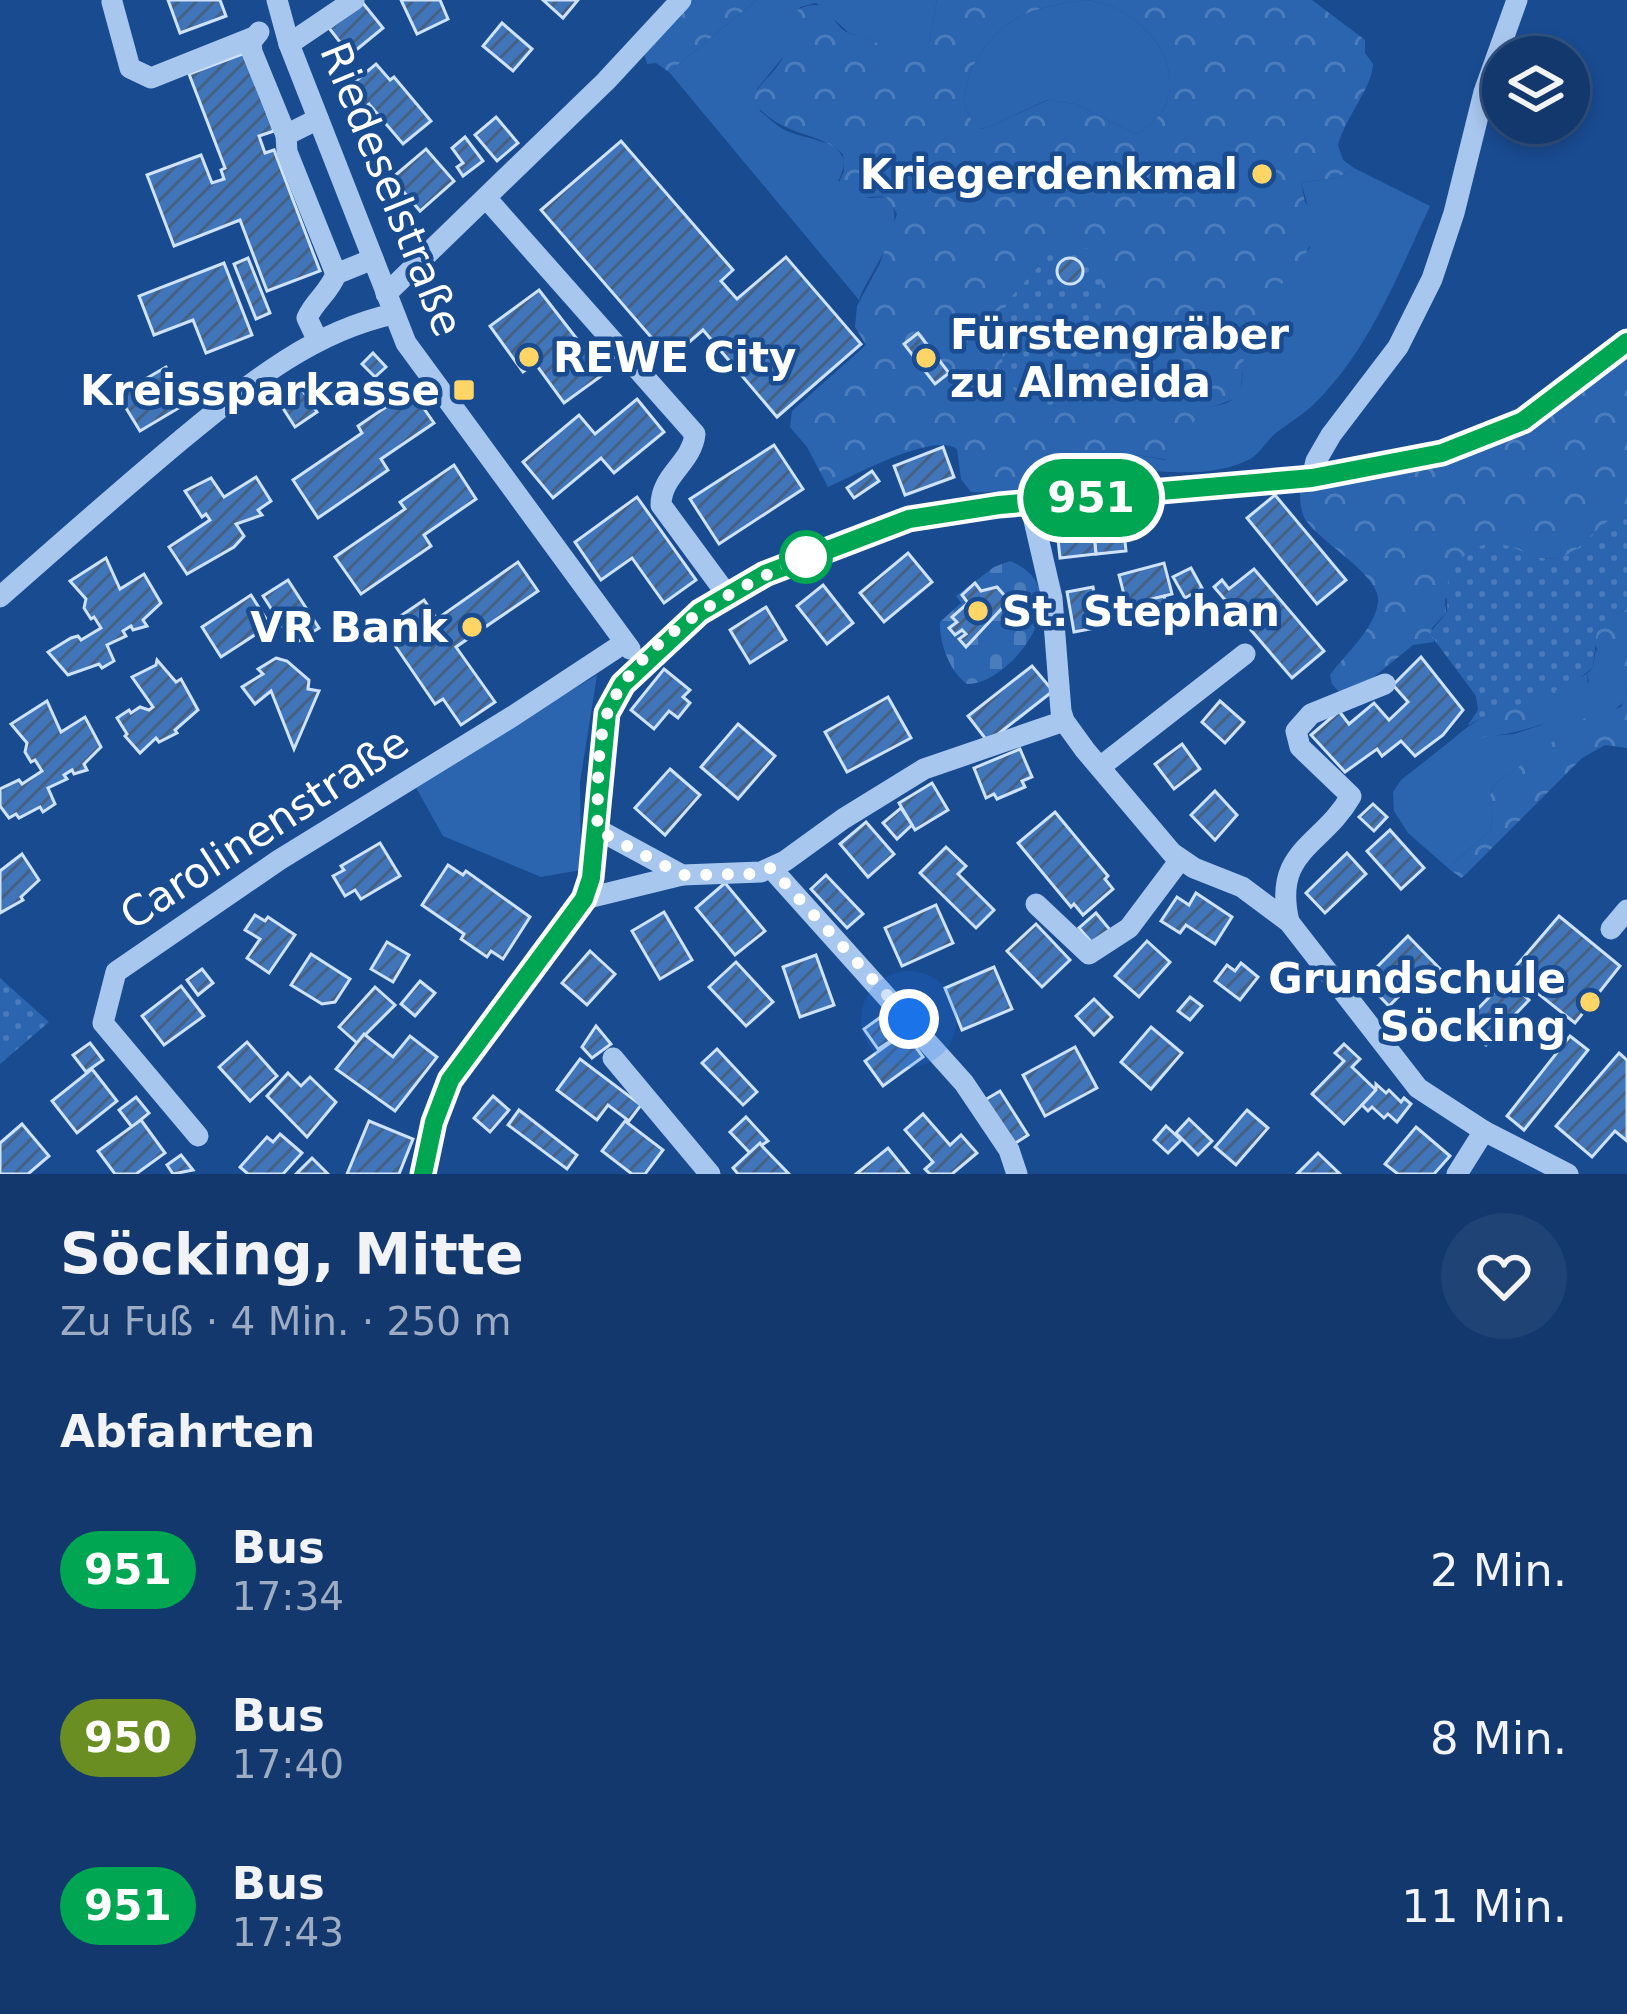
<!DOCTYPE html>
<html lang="de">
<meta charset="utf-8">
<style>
body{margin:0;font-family:"DejaVu Sans",sans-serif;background:#204375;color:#f1f3f6;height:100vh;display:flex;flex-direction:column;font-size:45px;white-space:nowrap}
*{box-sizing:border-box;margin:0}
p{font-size:39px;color:#9dacc2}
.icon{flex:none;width:66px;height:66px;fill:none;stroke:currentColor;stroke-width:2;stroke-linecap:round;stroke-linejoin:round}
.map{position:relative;height:1174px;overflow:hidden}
.details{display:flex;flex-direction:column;background:#13386d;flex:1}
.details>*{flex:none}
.badge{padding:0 24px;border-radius:39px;font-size:42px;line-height:78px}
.fabs{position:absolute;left:1482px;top:36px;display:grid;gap:24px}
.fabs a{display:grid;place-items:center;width:108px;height:108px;border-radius:50%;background:#13386d;box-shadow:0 6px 18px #0003,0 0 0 3px #325280;font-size:60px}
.you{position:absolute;width:60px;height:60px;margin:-30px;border:9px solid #fff;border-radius:50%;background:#1a73e8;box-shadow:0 0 0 18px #1a73e833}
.map>.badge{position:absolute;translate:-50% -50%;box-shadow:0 0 0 6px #fff}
h2{padding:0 60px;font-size:45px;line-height:108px}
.round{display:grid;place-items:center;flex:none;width:126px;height:126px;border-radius:63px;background:#204375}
.overview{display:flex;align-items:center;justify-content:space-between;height:204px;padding:0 60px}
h1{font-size:57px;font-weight:600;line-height:90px}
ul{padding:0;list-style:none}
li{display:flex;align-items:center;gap:36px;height:168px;padding:0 60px}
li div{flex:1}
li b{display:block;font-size:45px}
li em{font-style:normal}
li .badge{min-width:132px;font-weight:700;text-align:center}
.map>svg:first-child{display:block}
.green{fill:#2b65b0}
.forest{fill:url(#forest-crowns);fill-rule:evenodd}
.cemetery{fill:url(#cemetery-stones)}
.park{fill:url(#park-dots)}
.building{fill:url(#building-hatch);stroke:#cee2fb;stroke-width:3}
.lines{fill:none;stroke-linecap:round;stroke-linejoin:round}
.minor{stroke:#a8c7ef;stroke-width:21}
.line-casing{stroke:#fff;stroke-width:27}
.line{stroke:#00a651;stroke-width:18}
.walk{stroke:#fff;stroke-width:12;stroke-dasharray:0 21.6}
.poi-dot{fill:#ffd566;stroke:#194b91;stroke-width:4.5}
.stop-dot{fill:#fff;stroke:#00a651;stroke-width:6}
.labels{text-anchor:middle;stroke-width:9;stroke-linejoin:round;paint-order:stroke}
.poi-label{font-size:42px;font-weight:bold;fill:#fff;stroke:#194b91;text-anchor:end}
.street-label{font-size:42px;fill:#fff;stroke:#194b91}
</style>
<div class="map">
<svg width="1627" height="1174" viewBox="0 0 1627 1174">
<defs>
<pattern id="forest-crowns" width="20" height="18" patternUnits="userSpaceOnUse" patternTransform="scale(3)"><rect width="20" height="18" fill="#2b65b0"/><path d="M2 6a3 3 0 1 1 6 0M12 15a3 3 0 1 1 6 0" fill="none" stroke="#4b7cbc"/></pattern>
<pattern id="cemetery-stones" width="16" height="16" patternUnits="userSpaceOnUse" patternTransform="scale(3)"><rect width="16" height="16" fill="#2b65b0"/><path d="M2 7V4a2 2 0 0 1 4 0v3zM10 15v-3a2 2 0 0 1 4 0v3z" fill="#4b7cbc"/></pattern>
<pattern id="park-dots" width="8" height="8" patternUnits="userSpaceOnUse" patternTransform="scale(3)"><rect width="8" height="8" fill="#2b65b0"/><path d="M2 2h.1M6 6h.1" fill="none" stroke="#4b7cbc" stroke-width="1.8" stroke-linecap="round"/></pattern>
<pattern id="building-hatch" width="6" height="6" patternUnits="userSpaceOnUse" patternTransform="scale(3)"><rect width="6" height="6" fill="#4175b9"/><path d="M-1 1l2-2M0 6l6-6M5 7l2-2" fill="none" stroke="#466082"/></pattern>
</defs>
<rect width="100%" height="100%" fill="#194b91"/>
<g class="green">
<path d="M757,0H937L929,42L918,52L900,56L867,38L849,33L816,3L800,7L783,57L757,89L760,111C768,117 776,126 785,130C809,142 861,140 838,181L868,198L886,197C913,223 868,272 859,300L669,72Z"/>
<path d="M1085,0C1152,5 1209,94 1136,134L1075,104L1047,100L989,127L980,129C941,100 986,32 1019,17C1039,7 1063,3 1085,0Z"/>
<path d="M1354,168L1430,206C1398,274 1369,351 1314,404C1303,415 1289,423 1277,432C1268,439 1261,452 1252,458C1218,477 1169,473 1133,469L1137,455L1165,460C1184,448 1185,424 1205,410C1216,403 1229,407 1237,394C1248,377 1238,359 1245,340C1256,306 1286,274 1310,248L1308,207L1301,182L1337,178Z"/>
<polygon points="1596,649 1627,687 1626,700 1612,712 1593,716 1564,734 1495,784 1490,795 1492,829 1448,868 1408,833 1394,811 1393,792 1401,780 1453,739 1514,734 1541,725 1571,707 1589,681 1587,674 1593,667"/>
<polygon points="597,675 580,782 581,870 541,877 443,836 414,784"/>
</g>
<g class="forest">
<polygon points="688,0 757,0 669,72 656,63 647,64 644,53"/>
<path d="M937,0H1312L1365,40V53L1373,64C1372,88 1346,116 1338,145L1343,160L1354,168L1337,178L1301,182L1305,202L1318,218C1316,259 1272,287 1253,322C1239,348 1247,370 1238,396C1227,404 1213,404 1203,412C1186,425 1185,447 1170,460L1137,455L1127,466L1124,481L1119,484L1013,493L971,492L961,479L957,449C933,432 856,475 828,487L807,447L790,427L792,411L866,345L855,327L857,306L880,263L897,214L886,197C866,194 852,206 835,191L844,171L843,154C812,128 779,138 752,99C759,83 774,74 782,59C793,35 781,0 824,6C831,13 835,23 842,29C850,36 860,34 869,39C894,51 904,63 929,42ZM1085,0C1152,5 1209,94 1136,134L1075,104L1048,100L989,127L981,129C940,101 986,32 1019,17C1039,7 1063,3 1085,0ZM1006,303L1056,407L1001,355L1007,331Z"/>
<path d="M1627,356V518L1622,516C1598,526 1581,555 1556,558C1528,562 1509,542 1478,548L1445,600L1446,613L1432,628L1434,642L1413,645L1369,681L1341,694L1332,684L1330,675C1346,653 1373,631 1378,603C1383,575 1316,541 1304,517C1300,508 1300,498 1300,488L1494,447L1538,423Z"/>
<polygon points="1627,609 1627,687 1604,663 1593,641 1602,620"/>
<path d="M1587,674C1597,725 1488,740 1453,739C1490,705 1542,695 1587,674Z"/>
<polygon points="1627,692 1627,748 1605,745 1582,758 1465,875 1461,878 1448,868 1492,829 1490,795 1495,784 1585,718 1621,707"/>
</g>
<path class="cemetery" d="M1010,561C1083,590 1011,685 967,684C950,672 939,643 940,622L961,603L956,596L994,567Z"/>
<g class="park">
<path d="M1071,247L1091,249C1101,283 1114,324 1105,360C1094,406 1029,426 1006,377C997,359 1007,324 1006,303L1049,255Z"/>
<path d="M1622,516L1627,518V609C1588,624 1599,633 1593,667C1563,696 1506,705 1468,725L1478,710L1476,696L1430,634C1433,627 1444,618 1447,611C1448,605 1446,599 1446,592C1450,563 1473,538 1505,545C1525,550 1539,563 1560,557C1586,551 1597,519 1622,516Z"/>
<polygon points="0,978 49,1022 0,1064"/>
</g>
<g class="building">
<polygon points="168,0 220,0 226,16 180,33"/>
<polygon points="401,0 440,0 448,19 417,34"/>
<polygon points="543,0 578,0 563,18"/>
<polygon points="362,2 383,28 350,55 329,28"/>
<polygon points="502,23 532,49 513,71 483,46"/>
<polygon points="245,53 274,131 259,136 265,153 274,150 320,271 267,291 240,220 174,246 147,175 201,155 212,183 224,179 221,170 225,168 189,74"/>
<polygon points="376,64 390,80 394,77 431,121 403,144 369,104 362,110 345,90"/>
<polygon points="496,117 518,143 497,161 475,135"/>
<polygon points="465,137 483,161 463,176 457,167 463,163 452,148"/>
<polygon points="621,141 733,270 721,281 737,299 786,257 861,344 777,417 703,330 670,359 541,210"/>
<polygon points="426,149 454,181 420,211 392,178"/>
<polygon points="248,258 270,313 256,319 234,264"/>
<circle cx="1070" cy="271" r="13"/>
<polygon points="224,263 252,335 206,353 193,320 154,335 139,296"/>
<polygon points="539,290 604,374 564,403 535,363 523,372 490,326"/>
<polygon points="918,333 949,373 935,384 904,344"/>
<polygon points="373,353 386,367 375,377 362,364"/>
<polygon points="166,367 187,403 140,431 118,395"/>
<polygon points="299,385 317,412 295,427 277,399"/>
<polygon points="411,390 434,423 381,459 388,470 318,518 293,480 362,433 358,426"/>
<polygon points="637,399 664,432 614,473 601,458 553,498 523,462 579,415 595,434"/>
<polygon points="774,445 803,489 719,544 690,499"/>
<polygon points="943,447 954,477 905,495 894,466"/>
<polygon points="454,465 476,499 424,535 431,546 361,594 335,557 405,509 400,502"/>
<polygon points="872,471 879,481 854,498 847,488"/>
<polygon points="256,477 271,501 258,510 262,515 236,524 244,536 234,547 187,574 169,547 210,520 206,514 202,517 185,491 211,478 224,497"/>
<polygon points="1275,495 1346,580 1317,604 1247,518"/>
<polygon points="637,497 696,580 664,603 632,558 601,580 575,542"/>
<polygon points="1122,512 1126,551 1096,554 1092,516"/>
<polygon points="1092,516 1096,554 1060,558 1056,520"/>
<polygon points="908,553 932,582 884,622 860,593"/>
<polygon points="106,558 120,589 144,574 161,603 143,620 147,626 133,630 131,626 123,631 126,636 107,645 114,661 102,668 99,664 68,675 48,652 71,638 78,636 81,640 101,628 94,617 91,619 84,608 86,599 70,581"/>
<polygon points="518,562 538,591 456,647 495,702 461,725 443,699 435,704 383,628 424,600 437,619"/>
<polygon points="1164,563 1172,594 1127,606 1119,575"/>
<polygon points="1191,568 1202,588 1185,598 1173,577"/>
<polygon points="1254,569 1324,651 1292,678 1214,587 1222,580 1229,589"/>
<polygon points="288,580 319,628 294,644 263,596"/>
<polygon points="975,583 981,591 997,587 1005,596 1004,606 966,647 959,639 966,634 962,630 955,635 949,628 957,622 952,617 968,603 962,595"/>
<polygon points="823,585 853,623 827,644 797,606"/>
<polygon points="1093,587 1100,627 1074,632 1067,592"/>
<polygon points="251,595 270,625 221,657 202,627"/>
<polygon points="1164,596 1170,619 1154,624 1147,600"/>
<polygon points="766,607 786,640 750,663 730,630"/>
<polygon points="1421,657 1463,710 1443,735 1415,756 1401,741 1382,756 1377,749 1345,772 1311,735 1339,711 1349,724 1374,703 1389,720 1408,702 1393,685"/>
<polygon points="276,658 287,661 309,680 308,689 319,691 294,749 271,691 255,704 242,687 263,674 258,669"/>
<polygon points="157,660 176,682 181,679 198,710 175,730 177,733 159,742 156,738 140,753 125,736 127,734 117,718 129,710 131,713 140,707 149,710 153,707 132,677 156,665"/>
<polygon points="1032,666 1053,691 988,742 968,716"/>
<polygon points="664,669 690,690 683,697 690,703 678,718 669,711 654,729 631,710"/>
<polygon points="888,697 911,738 847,772 825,732"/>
<polygon points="47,701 61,732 85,717 101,747 84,764 87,770 74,774 72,770 64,775 67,779 48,788 55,804 43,812 40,807 19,818 16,814 9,818 0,806 0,789 19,780 22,784 42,771 35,760 31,762 25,752 27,743 11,724"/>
<polygon points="1220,701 1244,722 1225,743 1202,722"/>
<polygon points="738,724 775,756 738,799 701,767"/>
<polygon points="1182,744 1200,769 1174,789 1155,764"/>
<polygon points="1020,749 1032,777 1022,781 1025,787 997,799 994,794 986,798 974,768"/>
<polygon points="670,769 700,795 665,835 635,808"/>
<polygon points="932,783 948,810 915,830 899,803"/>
<polygon points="1215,791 1237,815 1215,840 1191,815"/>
<polygon points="1373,804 1387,817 1374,831 1359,817"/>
<polygon points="901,808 912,825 897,839 883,823"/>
<polygon points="1055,812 1108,876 1105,879 1113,889 1083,915 1074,904 1071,907 1018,843"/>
<polygon points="866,822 894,854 868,877 840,844"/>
<polygon points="1390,830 1424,868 1401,889 1367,851"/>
<polygon points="380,843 400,876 361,899 355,890 345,896 333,876 344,870 341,866"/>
<polygon points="946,847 966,866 958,874 994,910 976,928 920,873"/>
<polygon points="1347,853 1366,874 1325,913 1306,893"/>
<polygon points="22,854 39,880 21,897 23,900 0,913 0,871"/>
<polygon points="448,865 463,875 466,871 530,917 503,959 491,951 487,957 461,939 464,934 422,905"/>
<polygon points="826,875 863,914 847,928 811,889"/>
<polygon points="725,883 765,931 735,955 696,908"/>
<polygon points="1196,893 1232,917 1215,944 1186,925 1180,933 1161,921 1177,897 1189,905"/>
<polygon points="936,905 953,943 902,966 885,928"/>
<polygon points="664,912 692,960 660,979 632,931"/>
<polygon points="1096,913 1111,931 1094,945 1079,928"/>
<polygon points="255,915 265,921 268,917 295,935 269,973 247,958 260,939 245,930"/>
<polygon points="1559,916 1620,966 1575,1023 1511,972"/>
<polygon points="1036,924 1070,960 1042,987 1007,951"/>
<polygon points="1408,936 1442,971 1419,995 1410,985 1389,1006 1364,980"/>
<polygon points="1147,941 1170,962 1139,997 1115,976"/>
<polygon points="387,942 409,955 393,982 371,969"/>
<polygon points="590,951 615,974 587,1005 562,983"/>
<polygon points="311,954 350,979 335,1002 322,1004 291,985"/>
<polygon points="816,955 834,1005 800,1017 783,967"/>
<polygon points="736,962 773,1002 746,1026 709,987"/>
<polygon points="1241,963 1258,977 1240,1000 1215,981 1227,965 1235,971"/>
<polygon points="994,967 1012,1009 962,1030 945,988"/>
<polygon points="202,969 213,983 198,995 187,980"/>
<polygon points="1507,979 1529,1000 1486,1045 1463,1024"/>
<polygon points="420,981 435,993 415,1016 401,1004"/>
<polygon points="181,986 204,1016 164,1045 142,1016"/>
<polygon points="375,987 395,1005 357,1043 339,1027"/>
<polygon points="1190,997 1202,1006 1190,1020 1178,1011"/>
<polygon points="1094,999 1112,1017 1094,1035 1076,1016"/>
<polygon points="882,1016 897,1037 878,1049 864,1029"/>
<polygon points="596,1026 611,1044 592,1058 582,1047"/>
<polygon points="1151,1027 1182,1053 1151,1089 1121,1062"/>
<polygon points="905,1032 923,1057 883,1086 865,1061"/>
<polygon points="364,1034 393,1057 410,1036 437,1057 395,1111 336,1069"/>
<polygon points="1570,1036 1588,1050 1524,1130 1507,1116"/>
<polygon points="247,1042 277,1076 250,1101 219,1067"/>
<polygon points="90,1043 103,1060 86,1072 73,1055"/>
<polygon points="1344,1044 1360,1059 1352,1067 1376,1090 1344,1124 1312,1094 1344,1061 1335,1053"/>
<polygon points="1075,1047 1097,1088 1045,1116 1023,1075"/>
<polygon points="717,1049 757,1092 743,1105 702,1063"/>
<polygon points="1619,1053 1627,1060 1627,1141 1615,1131 1592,1157 1556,1126"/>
<polygon points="580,1059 641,1105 629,1121 608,1105 597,1120 557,1090"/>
<polygon points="92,1069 117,1101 77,1133 52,1101"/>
<polygon points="288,1073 301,1086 310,1077 336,1102 307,1137 267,1096"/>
<polygon points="1376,1084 1386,1093 1389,1090 1401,1102 1404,1098 1411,1104 1397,1122 1388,1114 1384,1118 1372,1107 1368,1111 1362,1105 1376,1090"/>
<polygon points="1000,1091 1028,1135 1014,1144 985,1100"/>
<polygon points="493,1096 509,1110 490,1132 474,1118"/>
<polygon points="136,1097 149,1113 132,1127 119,1110"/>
<polygon points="519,1110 577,1155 567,1169 508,1125"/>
<polygon points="1247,1110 1268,1128 1236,1165 1215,1147"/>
<polygon points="923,1114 950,1145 961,1135 977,1153 952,1174 930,1174 925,1169 933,1162 905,1130"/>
<polygon points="746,1117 768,1141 750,1153 730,1132"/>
<polygon points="1189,1119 1212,1141 1198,1155 1176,1133"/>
<polygon points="141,1120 165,1153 136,1174 115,1174 98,1151"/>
<polygon points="369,1121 413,1139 399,1174 347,1174"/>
<polygon points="625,1121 663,1150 645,1174 632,1174 602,1151"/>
<polygon points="22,1124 49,1156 28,1174 0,1174 0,1143"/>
<polygon points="1166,1126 1181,1140 1168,1153 1154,1140"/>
<polygon points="1416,1127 1450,1156 1434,1174 1398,1174 1385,1164"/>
<polygon points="280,1134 302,1153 283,1174 248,1174 240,1167 267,1137 273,1142"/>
<polygon points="760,1143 762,1146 789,1174 738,1174 733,1168"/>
<polygon points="888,1148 909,1174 856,1174"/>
<polygon points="1318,1153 1340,1174 1297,1174"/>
<polygon points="181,1155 193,1170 173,1174 167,1165"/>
<polygon points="312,1158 328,1174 296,1174"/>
</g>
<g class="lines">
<g class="minor">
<polyline points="277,0 289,44 406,343 630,649"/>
<polyline points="112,2 130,68 151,78 254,37"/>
<polyline points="259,32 251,42 252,52 286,135"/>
<polyline points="289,44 354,0"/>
<polyline points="318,119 286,135 287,152 336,274"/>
<path d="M487,199L695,434C692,463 661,475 661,505L728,596"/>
<polyline points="386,294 606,81 681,0"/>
<path d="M317,339L307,318C315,300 329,293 336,274L373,259"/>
<polyline points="1312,478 1316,461 1331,435 1398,347 1432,279 1454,213 1484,92 1517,0"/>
<polyline points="1030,503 1052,598 1061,711 1064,721 1085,750 1172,853 1194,868 1242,887 1289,922 1418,1088 1484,1131 1568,1174"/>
<path d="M0,597C60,544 120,491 181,440C247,386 308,333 393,314"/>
<polyline points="1100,767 1245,654"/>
<polyline points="597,829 682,875 761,872 785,861 843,819 924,769 1064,721"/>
<polyline points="771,868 964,1083 1009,1150 1017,1174"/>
<polyline points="584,899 682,875"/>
<polyline points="1036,904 1089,954 1129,928 1180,860"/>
<path d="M1289,922C1272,850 1323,846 1351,796L1300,747L1296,731L1311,714L1385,684"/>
<polyline points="1611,929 1627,910"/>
<polyline points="613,1058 710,1174"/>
<polyline points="198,1136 103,1023 116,972 279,860 513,716 624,643"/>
<polyline points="423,1174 434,1122 450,1080 584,899 591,878 607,713 623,684 700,612 765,574 909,519 999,505 1312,478 1441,453 1523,420 1627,342"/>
<polyline points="1457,1174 1484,1131"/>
</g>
</g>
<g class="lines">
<defs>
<polyline id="line" points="423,1174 434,1122 450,1080 584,899 591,878 607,713 623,684 700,612 765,574 909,519 999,505 1312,478 1442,453 1523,421 1627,342"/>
</defs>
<use href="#line" class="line-casing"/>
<use href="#line" class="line"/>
<path class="walk" d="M806,557C739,585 639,638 609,709C595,743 599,792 597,830L682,875L751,874L771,868L909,1019"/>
</g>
<g class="poi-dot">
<circle cx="1262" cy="174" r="12"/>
<circle cx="529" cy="357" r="12"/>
<circle cx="926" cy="358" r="12"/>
<rect x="452" y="378" width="24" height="24" rx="6"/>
<circle cx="978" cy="611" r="12"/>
<circle cx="472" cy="627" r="12"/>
<circle cx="1590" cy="1002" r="12"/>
</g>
<circle class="stop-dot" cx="806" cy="557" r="24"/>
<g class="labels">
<g class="poi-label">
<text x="1238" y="189">Kriegerdenkmal</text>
<text x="950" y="349" text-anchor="start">Fürstengräber<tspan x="950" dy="48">zu Almeida</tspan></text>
<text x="553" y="372" text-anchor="start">REWE City</text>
<text x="440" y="405">Kreissparkasse</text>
<text x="1002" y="626" text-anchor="start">St. Stephan</text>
<text x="448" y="642">VR Bank</text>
<text x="1566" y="993">Grundschule<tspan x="1566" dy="48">Söcking</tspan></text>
</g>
<g class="street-label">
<text transform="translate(392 189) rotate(68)" y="15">Riedeselstraße</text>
<text transform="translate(264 828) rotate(-33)" y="15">Carolinenstraße</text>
</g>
</g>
</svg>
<div class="fabs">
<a><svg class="icon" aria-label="layers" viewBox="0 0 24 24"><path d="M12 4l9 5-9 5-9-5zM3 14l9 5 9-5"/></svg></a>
</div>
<div class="you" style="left:909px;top:1019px"></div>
<b class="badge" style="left:1091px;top:498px;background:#00a651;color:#fff">951</b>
</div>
<section class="details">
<div class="overview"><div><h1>Söcking, Mitte</h1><p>Zu Fuß · 4 Min. · 250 m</p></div><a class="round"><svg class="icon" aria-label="heart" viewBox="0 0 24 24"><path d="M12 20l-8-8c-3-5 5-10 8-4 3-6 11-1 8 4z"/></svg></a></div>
<h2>Abfahrten</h2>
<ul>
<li><span class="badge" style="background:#00a651;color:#fff">951</span><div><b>Bus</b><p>17:34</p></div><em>2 Min.</em></li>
<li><span class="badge" style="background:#6b8e23;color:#fff">950</span><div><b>Bus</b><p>17:40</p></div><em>8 Min.</em></li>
<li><span class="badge" style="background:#00a651;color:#fff">951</span><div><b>Bus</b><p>17:43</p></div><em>11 Min.</em></li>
</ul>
</section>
